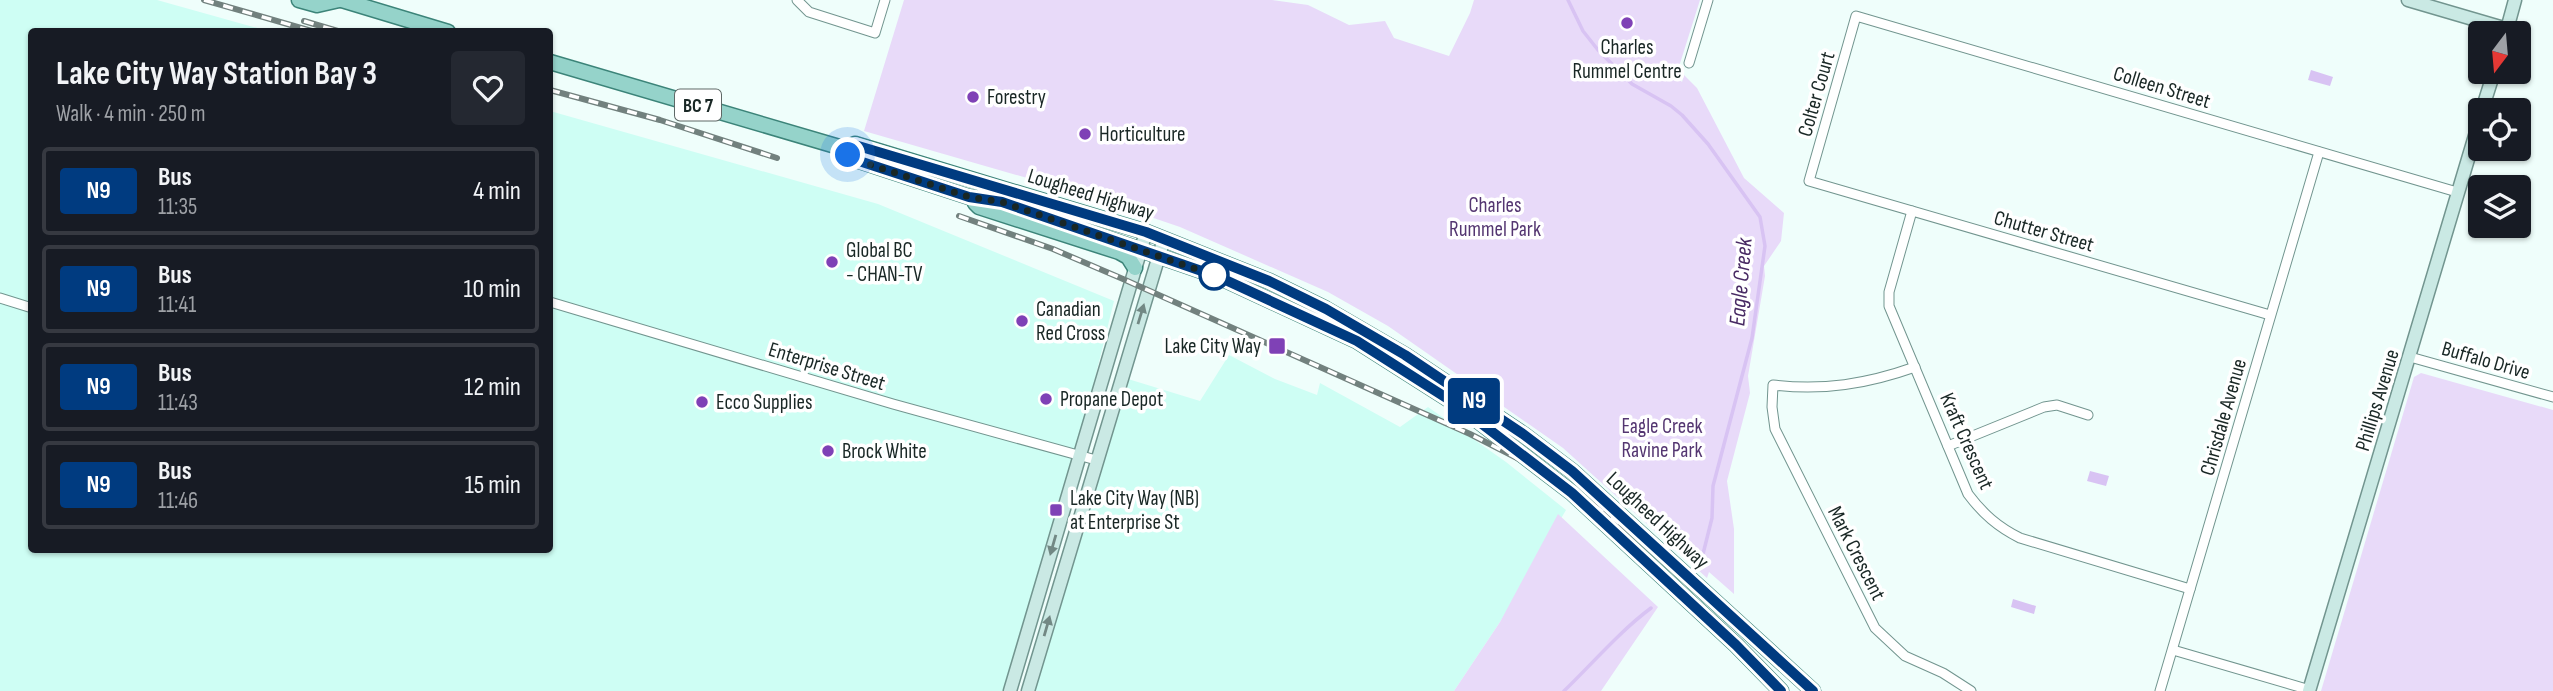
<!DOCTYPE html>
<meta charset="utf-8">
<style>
body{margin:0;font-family:"Sofia Sans Condensed",sans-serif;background:#242831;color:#f1f3f6;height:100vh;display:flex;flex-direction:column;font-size:26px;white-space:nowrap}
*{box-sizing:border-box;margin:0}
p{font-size:23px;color:#9ea1a6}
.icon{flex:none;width:38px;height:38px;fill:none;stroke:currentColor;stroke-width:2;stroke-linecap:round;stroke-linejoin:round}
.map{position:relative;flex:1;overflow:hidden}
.side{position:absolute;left:28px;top:28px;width:525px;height:525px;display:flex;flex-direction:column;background:#171b24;border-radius:7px;box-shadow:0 2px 5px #0004}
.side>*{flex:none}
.badge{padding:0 14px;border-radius:5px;font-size:24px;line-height:46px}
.needle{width:46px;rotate:196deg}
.buttons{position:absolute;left:2468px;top:21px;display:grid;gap:14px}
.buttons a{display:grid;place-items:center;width:63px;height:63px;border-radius:7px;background:#171b24;box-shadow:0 2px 5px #0004;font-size:35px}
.you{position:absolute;width:35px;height:35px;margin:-18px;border:5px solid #fff;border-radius:50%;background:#1a73e8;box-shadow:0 0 0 10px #1a73e833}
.map>.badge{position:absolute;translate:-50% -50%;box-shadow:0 0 0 4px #fff}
.round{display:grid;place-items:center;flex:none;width:74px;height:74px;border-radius:7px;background:#242831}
.summary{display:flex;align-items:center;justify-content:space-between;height:119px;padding:0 28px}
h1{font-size:33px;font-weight:700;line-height:52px}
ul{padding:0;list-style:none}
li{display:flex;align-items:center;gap:21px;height:88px;margin:0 14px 10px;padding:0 14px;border:4px solid #363941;border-radius:7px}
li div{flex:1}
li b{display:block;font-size:26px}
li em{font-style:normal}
li .badge{min-width:77px;font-weight:700;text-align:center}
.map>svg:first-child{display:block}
.built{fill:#cefef4}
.green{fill:#e8daf9}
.water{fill:#d8c3f3}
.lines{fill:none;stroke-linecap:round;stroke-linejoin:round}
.stream{stroke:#d8c3f3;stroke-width:3.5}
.street-casing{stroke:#72958f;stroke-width:11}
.secondary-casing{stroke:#72958f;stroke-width:15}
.primary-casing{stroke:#3c8479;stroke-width:17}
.street{stroke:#fff;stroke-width:9}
.secondary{stroke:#cae9e4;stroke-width:12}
.primary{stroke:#95d3ca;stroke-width:14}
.rail-casing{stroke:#72817e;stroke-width:6}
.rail{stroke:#fff;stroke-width:3.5;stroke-dasharray:10;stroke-linecap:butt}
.oneway{fill:#728884}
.line-casing{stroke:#fff;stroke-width:16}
.line{stroke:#003b80;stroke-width:10}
.walk{stroke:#192725;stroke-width:7;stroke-dasharray:0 12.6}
.poi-dot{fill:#7f41b6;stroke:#fff;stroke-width:2.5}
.stop-dot{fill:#fff;stroke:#003b80;stroke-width:3.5}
.labels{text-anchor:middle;stroke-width:7;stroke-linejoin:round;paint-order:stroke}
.shield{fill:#fff;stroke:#5e6866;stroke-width:2}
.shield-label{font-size:19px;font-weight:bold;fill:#192725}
.poi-label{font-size:21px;fill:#192725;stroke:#fff;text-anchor:start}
.street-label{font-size:21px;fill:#192725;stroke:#fff}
.park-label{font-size:21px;fill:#543671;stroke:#fff}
.water-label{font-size:23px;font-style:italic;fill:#482a64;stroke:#fff}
</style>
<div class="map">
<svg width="2553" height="691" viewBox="0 0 2553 691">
<rect width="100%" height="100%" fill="#effefb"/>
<g class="built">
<polygon points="0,0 157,0 268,31 32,32 32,550 550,550 550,111 878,204 1114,301 1084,423 1005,691 0,691"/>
<polygon points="1229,355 1275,379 1317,395 1320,383 1400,427 1428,407 1506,462 1566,510 1500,622 1454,691 1035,691 1128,379 1200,401"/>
</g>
<g class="green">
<polygon points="904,0 1272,0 1308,5 1349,25 1385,21 1394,38 1449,56 1470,13 1474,0 1700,0 1676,76 1682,82 1684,75 1697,88 1744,178 1784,213 1781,241 1764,266 1765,276 1748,376 1750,393 1727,481 1734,529 1734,594 1709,572 1707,578 1563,448 1388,326 1328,292 1180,227 1086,195 864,131"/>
<polygon points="2421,373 2553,410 2553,691 2321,691 2414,377"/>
<polygon points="1558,514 1658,607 1601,691 1454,691 1500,622"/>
</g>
<g class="water">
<polygon points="2311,70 2333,77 2330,86 2308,80"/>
<polygon points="2090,471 2109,476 2106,486 2087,481"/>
<polygon points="2013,599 2036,606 2034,614 2011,607"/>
</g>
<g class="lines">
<g class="stream">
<polyline points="1568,0 1583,31 1598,50 1632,84 1671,106 1682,115 1708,144 1760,217 1765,246 1752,338 1713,486 1712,518 1703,554"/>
<path d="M1564,691C1593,663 1619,632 1651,608"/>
</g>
<defs>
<g id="street">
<polyline points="797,0 809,12 875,33 885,0"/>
<polyline points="1689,63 1708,0"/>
<path d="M1912,211L1889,292V306L1968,494C1983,514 1998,527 2020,538L2190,589"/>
<polyline points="0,298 32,308"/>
<polyline points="550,302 893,404 1096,460"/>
<polyline points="2270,315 1809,181 1856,16 2457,192"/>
<polyline points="2410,357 2553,397"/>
<path d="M1915,367C1867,384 1823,391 1773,385L1772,407L1775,429L1875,628L1905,656L1943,673L1971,691"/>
<polyline points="1948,446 2044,407 2057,405 2088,415"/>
<polyline points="2173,650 2310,690"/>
<polyline points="2160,691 2319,152"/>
</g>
<g id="secondary">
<polyline points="2408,0 2507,29"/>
<polyline points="2506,33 2515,0"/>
<polyline points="2482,110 2494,72"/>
<polyline points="1010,691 1146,232"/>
<polyline points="1028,691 1164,239"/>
<polyline points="2309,691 2480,119"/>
</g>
<g id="primary">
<polyline points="299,0 317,5 339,0"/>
<polyline points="342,0 448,32"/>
<polyline points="550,62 846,149 855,144 1146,232 1269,281 1326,309 1405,355 1523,434 1572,471 1813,691"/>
<polyline points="846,149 850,158 969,197 1002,202 1219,277 1357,341 1456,404 1572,493 1736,645 1781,691"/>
<polyline points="975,203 979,207 1119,252 1128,257 1135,268"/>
</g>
</defs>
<use href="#street" class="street-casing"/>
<use href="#secondary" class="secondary-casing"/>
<use href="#primary" class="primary-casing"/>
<use href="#street" class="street"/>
<use href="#secondary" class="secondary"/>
<use href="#primary" class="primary"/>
<defs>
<g id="rail">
<polyline points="204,0 315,32"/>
<polyline points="304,21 341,32"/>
<polyline points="550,90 660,120 777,158"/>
<polyline points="959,216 1053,249 1123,279 1470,434 1548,474 1625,527 1808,691"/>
</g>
</defs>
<use href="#rail" class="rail-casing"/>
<use href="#rail" class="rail"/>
</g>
<defs><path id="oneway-solid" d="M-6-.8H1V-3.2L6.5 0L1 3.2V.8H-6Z" transform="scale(1.75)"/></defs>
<g class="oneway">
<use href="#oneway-solid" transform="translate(1141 314) rotate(-73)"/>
<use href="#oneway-solid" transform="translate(1053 545) rotate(106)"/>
<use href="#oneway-solid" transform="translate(1047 626) rotate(-74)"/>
</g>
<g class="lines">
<defs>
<polyline id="line" points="1781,691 1736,645 1572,493 1456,404 1357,341 1219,277 1002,202 969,197 850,158 846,149 855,145 1146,232 1269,281 1326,309 1405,355 1523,434 1572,471 1813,691"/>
</defs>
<use href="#line" class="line-casing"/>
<use href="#line" class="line"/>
<polyline class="walk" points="848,155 850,158 969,197 1002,202 1219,277 1214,275"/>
</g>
<g class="poi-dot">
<circle cx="1627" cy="23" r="7"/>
<circle cx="973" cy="97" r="7"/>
<circle cx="1085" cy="134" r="7"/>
<circle cx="832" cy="262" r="7"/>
<circle cx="1022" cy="321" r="7"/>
<rect x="1268" y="337" width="18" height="18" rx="3.5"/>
<circle cx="1046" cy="399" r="7"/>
<circle cx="702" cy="402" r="7"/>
<circle cx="828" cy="451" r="7"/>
<rect x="1049" y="503" width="14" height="14" rx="3.5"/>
</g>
<circle class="stop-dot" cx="1214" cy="275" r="14"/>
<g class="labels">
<rect class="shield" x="675" y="89.5" width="46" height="31" rx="5"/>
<g class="shield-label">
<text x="698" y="112">BC 7</text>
</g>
<g class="poi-label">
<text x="1627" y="54" text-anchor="middle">Charles<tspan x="1627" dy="24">Rummel Centre</tspan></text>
<text x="987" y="104">Forestry</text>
<text x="1099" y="141">Horticulture</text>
<text x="846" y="257">Global BC<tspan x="846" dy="24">- CHAN-TV</tspan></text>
<text x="1036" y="316">Canadian<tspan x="1036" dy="24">Red Cross</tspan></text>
<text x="1261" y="353" text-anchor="end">Lake City Way</text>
<text x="1060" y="406">Propane Depot</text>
<text x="716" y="409">Ecco Supplies</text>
<text x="842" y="458">Brock White</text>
<text x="1070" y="505">Lake City Way (NB)<tspan x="1070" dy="24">at Enterprise St</tspan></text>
</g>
<g class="street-label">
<text transform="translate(2162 87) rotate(17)" y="7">Colleen Street</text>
<text transform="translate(1816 94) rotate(-74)" y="7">Colter Court</text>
<text transform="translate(1091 194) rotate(17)" y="7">Lougheed Highway</text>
<text transform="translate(2044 231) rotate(16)" y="7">Chutter Street</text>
<text transform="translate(2486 360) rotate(16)" y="7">Buffalo Drive</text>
<text transform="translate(827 366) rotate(17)" y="7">Enterprise Street</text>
<text transform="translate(2377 400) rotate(-73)" y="7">Phillips Avenue</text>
<text transform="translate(2223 417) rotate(-74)" y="7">Chrisdale Avenue</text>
<text transform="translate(1967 441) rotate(66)" y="7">Kraft Crescent</text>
<text transform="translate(1658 520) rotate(43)" y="7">Lougheed Highway</text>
<text transform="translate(1857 553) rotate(63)" y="7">Mark Crescent</text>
</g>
<g class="park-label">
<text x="1495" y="212">Charles<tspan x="1495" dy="24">Rummel Park</tspan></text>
<text x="1662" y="433">Eagle Creek<tspan x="1662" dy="24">Ravine Park</tspan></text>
</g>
<g class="water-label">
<text transform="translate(1740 282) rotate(-85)" y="8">Eagle Creek</text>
</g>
</g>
</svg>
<div class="buttons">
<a><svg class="needle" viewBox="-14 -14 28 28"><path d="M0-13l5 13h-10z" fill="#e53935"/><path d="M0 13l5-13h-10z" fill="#9ea1a6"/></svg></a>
<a><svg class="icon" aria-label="locate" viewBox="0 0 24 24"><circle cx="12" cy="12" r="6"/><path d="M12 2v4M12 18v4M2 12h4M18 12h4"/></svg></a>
<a><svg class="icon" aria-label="layers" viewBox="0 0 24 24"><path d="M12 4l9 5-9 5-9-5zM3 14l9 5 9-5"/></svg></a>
</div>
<div class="you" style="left:848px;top:155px"></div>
<b class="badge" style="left:1474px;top:401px;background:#003b80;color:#fff">N9</b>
<section class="side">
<div class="summary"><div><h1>Lake City Way Station Bay 3</h1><p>Walk · 4 min · 250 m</p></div><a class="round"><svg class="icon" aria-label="heart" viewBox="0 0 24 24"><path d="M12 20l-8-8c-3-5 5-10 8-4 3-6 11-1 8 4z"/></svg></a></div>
<ul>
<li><span class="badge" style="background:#003b80;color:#fff">N9</span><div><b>Bus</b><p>11:35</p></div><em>4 min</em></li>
<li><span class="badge" style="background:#003b80;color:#fff">N9</span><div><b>Bus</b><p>11:41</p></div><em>10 min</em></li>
<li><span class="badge" style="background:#003b80;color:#fff">N9</span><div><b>Bus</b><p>11:43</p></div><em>12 min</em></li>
<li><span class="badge" style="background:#003b80;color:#fff">N9</span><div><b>Bus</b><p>11:46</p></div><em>15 min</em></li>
</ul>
</section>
</div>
